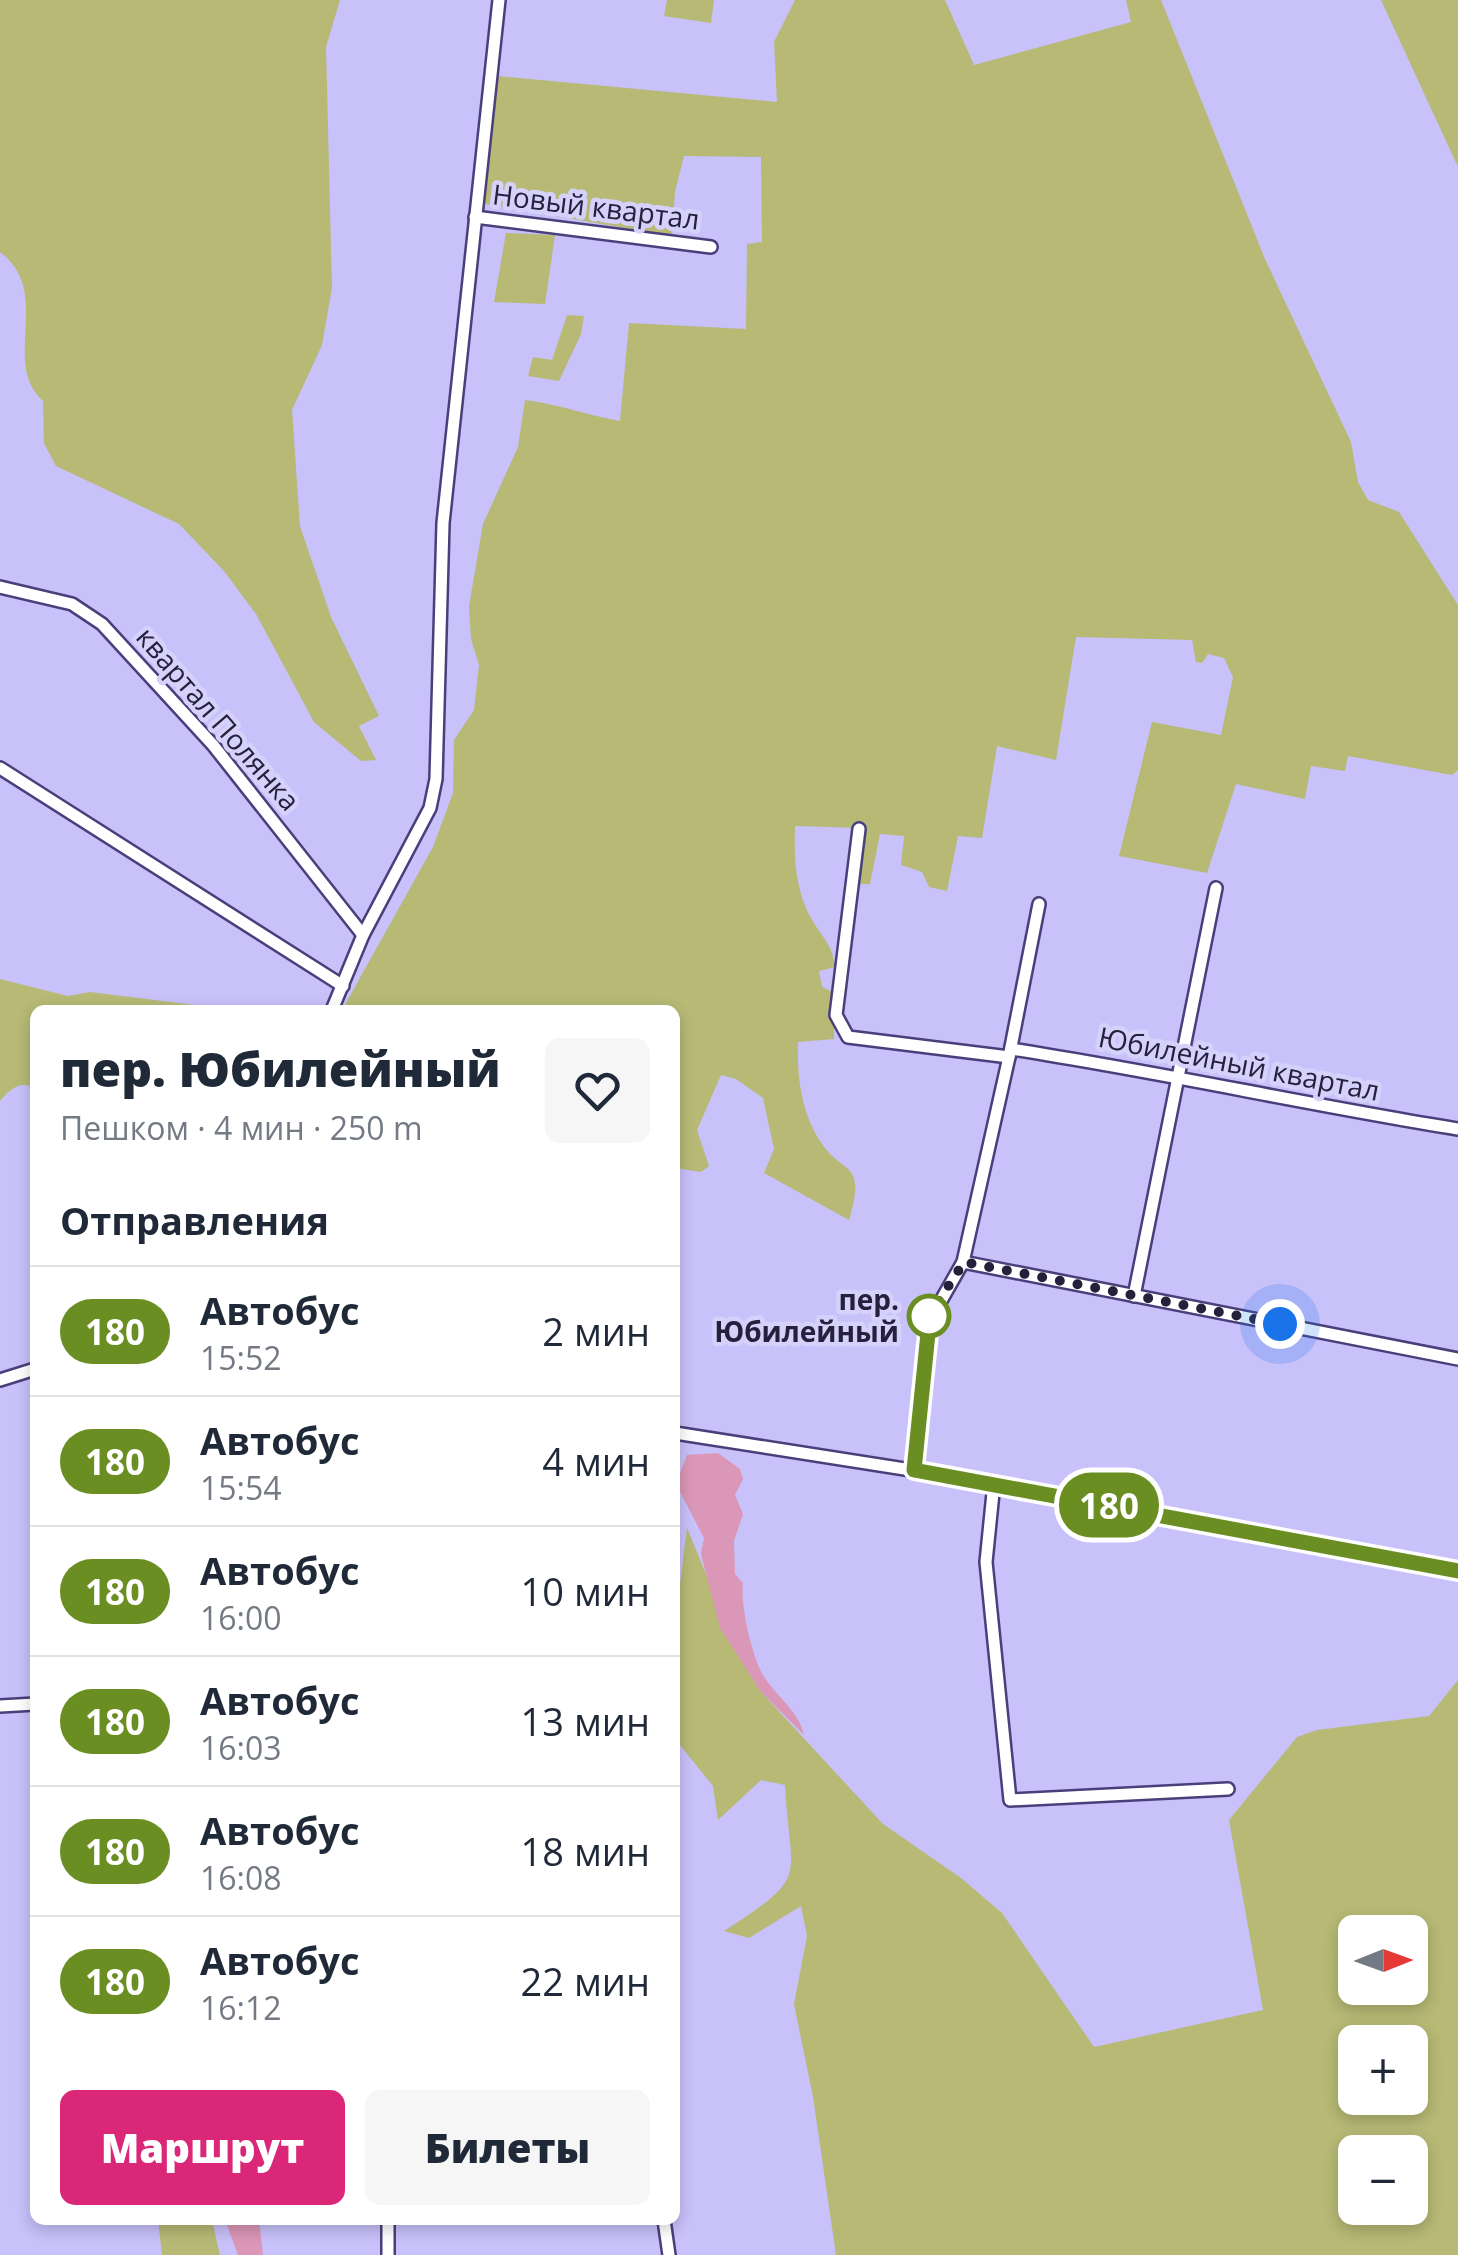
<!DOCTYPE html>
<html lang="ru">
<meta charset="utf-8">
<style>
body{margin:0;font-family:"Open Sans",sans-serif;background:#f6f6f7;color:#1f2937;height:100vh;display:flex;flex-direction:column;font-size:38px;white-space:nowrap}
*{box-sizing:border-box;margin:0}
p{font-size:32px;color:#747a83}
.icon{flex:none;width:55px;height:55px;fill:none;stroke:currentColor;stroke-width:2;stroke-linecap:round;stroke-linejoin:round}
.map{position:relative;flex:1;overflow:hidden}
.side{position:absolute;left:30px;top:1005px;width:650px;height:1220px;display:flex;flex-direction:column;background:#fff;border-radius:15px;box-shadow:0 5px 15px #0003}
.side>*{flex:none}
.badge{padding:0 20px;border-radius:32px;font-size:35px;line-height:65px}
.needle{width:65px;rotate:89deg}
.buttons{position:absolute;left:1338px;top:1915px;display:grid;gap:20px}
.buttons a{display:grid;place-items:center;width:90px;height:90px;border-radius:15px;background:#fff;box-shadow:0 5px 15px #0003;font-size:50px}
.you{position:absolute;width:50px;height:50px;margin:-25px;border:8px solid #fff;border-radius:50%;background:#1a73e8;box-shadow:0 0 0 15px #1a73e833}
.map>.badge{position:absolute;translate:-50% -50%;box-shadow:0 0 0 5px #fff}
h2{padding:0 30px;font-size:38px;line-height:90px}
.round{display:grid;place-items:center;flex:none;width:105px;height:105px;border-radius:15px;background:#f6f6f7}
.headline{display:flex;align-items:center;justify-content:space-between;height:170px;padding:0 30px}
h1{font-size:48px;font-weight:800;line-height:75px}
.button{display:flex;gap:20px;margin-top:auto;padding:20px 30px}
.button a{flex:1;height:115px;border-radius:15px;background:#db2777;color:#fff;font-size:40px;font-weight:800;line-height:115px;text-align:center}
.button a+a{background:#f6f6f7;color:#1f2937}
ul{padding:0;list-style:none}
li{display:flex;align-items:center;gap:30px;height:130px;padding:0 30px;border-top:2px solid #e0e1e3}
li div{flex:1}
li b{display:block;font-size:38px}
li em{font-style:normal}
li .badge{min-width:110px;font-weight:700;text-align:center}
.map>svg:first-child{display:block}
.green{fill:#b7b975;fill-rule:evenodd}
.water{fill:#da97b7}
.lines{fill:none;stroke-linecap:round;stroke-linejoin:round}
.minor-casing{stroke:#4a3f7b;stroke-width:16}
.minor{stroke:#fff;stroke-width:11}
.line-casing{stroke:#fff;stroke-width:22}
.line{stroke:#6b8e23;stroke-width:15}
.walk{stroke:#25213c;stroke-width:10;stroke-dasharray:0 18}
.stop-dot{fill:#fff;stroke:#6b8e23;stroke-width:5}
.labels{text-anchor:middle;stroke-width:9;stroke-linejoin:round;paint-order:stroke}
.street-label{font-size:28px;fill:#25213c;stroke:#d5d1fb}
.stop-label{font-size:28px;font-weight:bold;fill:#25213c;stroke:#d5d1fb;text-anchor:end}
</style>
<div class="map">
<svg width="1458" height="2255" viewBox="0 0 1458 2255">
<rect width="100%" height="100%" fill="#c8c1fa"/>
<g class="green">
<path d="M0,0H340L326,47L332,288L322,345L292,410L300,526L331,617L379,716L359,726L376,760L361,761L314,722L256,614L224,571L179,524L56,466L44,443L43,401C0,362 54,293 0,252Z"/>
<polygon points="667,0 714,0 711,23 664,16"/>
<path d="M795,0H945L974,65L1131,22L1126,0H1161L1265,259L1351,442L1358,482L1368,500L1399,512L1458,605V770L1452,775L1348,756L1345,771L1311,766L1305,799L1236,784L1207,873L1119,856L1152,722L1221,735L1233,677L1224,658L1208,654L1202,663L1196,662L1192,640L1076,637L1056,760L997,746L982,838L958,836L947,891L929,887L922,872L901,865L904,836L880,834L870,884H855L860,828L795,826C794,857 795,890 811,918C822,938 832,943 835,967L819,971L822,987L835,993L834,1039L798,1042C797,1077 801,1111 820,1141C843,1177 867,1159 849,1220L764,1173L774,1149L763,1098L736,1079L721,1075L697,1130L709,1166L701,1172L675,1168V1081L679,1057L675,1055V1010H342L433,847L453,793L454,740L474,710L479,665L471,639L469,606L483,524L518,447L525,400C558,404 586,415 620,421L629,323L746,329L747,244L762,242L761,157L684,156L675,192L672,236L485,204L497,76L777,102L774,42Z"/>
<polygon points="1381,0 1458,0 1458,167"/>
<polygon points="506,233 555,235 545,304 494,302"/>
<polygon points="567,315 584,316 581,334 559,381 528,376 533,357 552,360"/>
<path d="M0,979L68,996L90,992L235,1010H35V1088C20,1080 10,1089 0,1101Z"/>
<path d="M687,1528L716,1598L721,1628L761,1692L883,1824L961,1878L1002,1913L1094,2047L1263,2010L1229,1820L1297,1737L1317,1730L1429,1716L1458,1680V2255H836L813,2097L794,2004L807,1936L801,1906L749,1938L724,1931C812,1874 790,1882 785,1785L761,1780L718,1820L713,1786L675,1739V1624ZM1355,1932H1410V1988H1355ZM1355,2042H1410V2098H1355ZM1355,2152H1410V2208H1355Z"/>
<polygon points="158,2220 212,2220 220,2255 162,2255"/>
</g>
<g class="water">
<path d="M718,1453L740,1469L743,1479L735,1495L743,1514L734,1541L735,1574L743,1583C740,1605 752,1656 763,1675C776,1697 798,1709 804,1735L761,1692L720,1628L701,1554L704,1538L676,1484L687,1455Z"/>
<polygon points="225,2220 259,2220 263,2255 238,2255"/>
</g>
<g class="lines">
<defs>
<g id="minor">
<polyline points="475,217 711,247"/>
<polyline points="0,587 72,604 102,624 213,745 363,935"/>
<polyline points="0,768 343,986"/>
<polyline points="859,829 836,1015 848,1037 1009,1057 1039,904"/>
<polyline points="332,1010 363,935 430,808 436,779 443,523 499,0"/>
<path d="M1011,1049C1161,1072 1308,1105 1458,1129"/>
<polyline points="963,1262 1458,1359"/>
<polyline points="1134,1296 1216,888"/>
<polyline points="0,1380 35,1369"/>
<polyline points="675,1433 994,1483 1458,1571"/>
<polyline points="914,1470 926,1327 963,1262 1009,1057"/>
<polyline points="994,1483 986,1562 1010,1800 1228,1789"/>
<polyline points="0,1706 35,1704"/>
<polyline points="388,2220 388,2255"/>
<polyline points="664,2220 669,2255"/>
</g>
</defs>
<use href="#minor" class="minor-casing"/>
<use href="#minor" class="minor"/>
</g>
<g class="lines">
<defs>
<polyline id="line" points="930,1314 914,1470 1458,1571"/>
</defs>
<use href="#line" class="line-casing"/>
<use href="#line" class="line"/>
<polyline class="walk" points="929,1316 964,1262 1280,1324"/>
</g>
<circle class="stop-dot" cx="929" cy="1316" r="20"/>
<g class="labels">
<g class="street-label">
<text transform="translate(596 207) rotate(7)" y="10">Новый квартал</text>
<text transform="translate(218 719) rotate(49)" y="10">квартал Полянка</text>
<text transform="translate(1239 1064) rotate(11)" y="10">Юбилейный квартал</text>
</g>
<g class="stop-label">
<text x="899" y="1310">пер.<tspan x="899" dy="32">Юбилейный</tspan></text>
</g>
</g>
</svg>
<div class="buttons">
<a><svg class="needle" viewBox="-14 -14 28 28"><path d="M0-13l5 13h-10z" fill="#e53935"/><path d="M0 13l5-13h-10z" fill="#747a83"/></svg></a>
<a>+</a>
<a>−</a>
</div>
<div class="you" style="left:1280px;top:1324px"></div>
<b class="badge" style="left:1109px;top:1505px;background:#6b8e23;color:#fff">180</b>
<section class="side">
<div class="headline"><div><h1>пер. Юбилейный</h1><p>Пешком · 4 мин · 250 m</p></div><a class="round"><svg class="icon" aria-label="heart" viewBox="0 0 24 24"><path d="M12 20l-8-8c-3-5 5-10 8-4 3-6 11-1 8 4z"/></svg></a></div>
<h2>Отправления</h2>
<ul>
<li><span class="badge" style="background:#6b8e23;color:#fff">180</span><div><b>Автобус</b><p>15:52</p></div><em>2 мин</em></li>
<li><span class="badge" style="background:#6b8e23;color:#fff">180</span><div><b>Автобус</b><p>15:54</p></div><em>4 мин</em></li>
<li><span class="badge" style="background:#6b8e23;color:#fff">180</span><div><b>Автобус</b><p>16:00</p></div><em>10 мин</em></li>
<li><span class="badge" style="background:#6b8e23;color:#fff">180</span><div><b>Автобус</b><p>16:03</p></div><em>13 мин</em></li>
<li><span class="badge" style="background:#6b8e23;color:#fff">180</span><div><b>Автобус</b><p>16:08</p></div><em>18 мин</em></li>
<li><span class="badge" style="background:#6b8e23;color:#fff">180</span><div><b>Автобус</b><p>16:12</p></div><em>22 мин</em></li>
</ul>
<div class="button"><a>Маршрут</a><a>Билеты</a></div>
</section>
</div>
